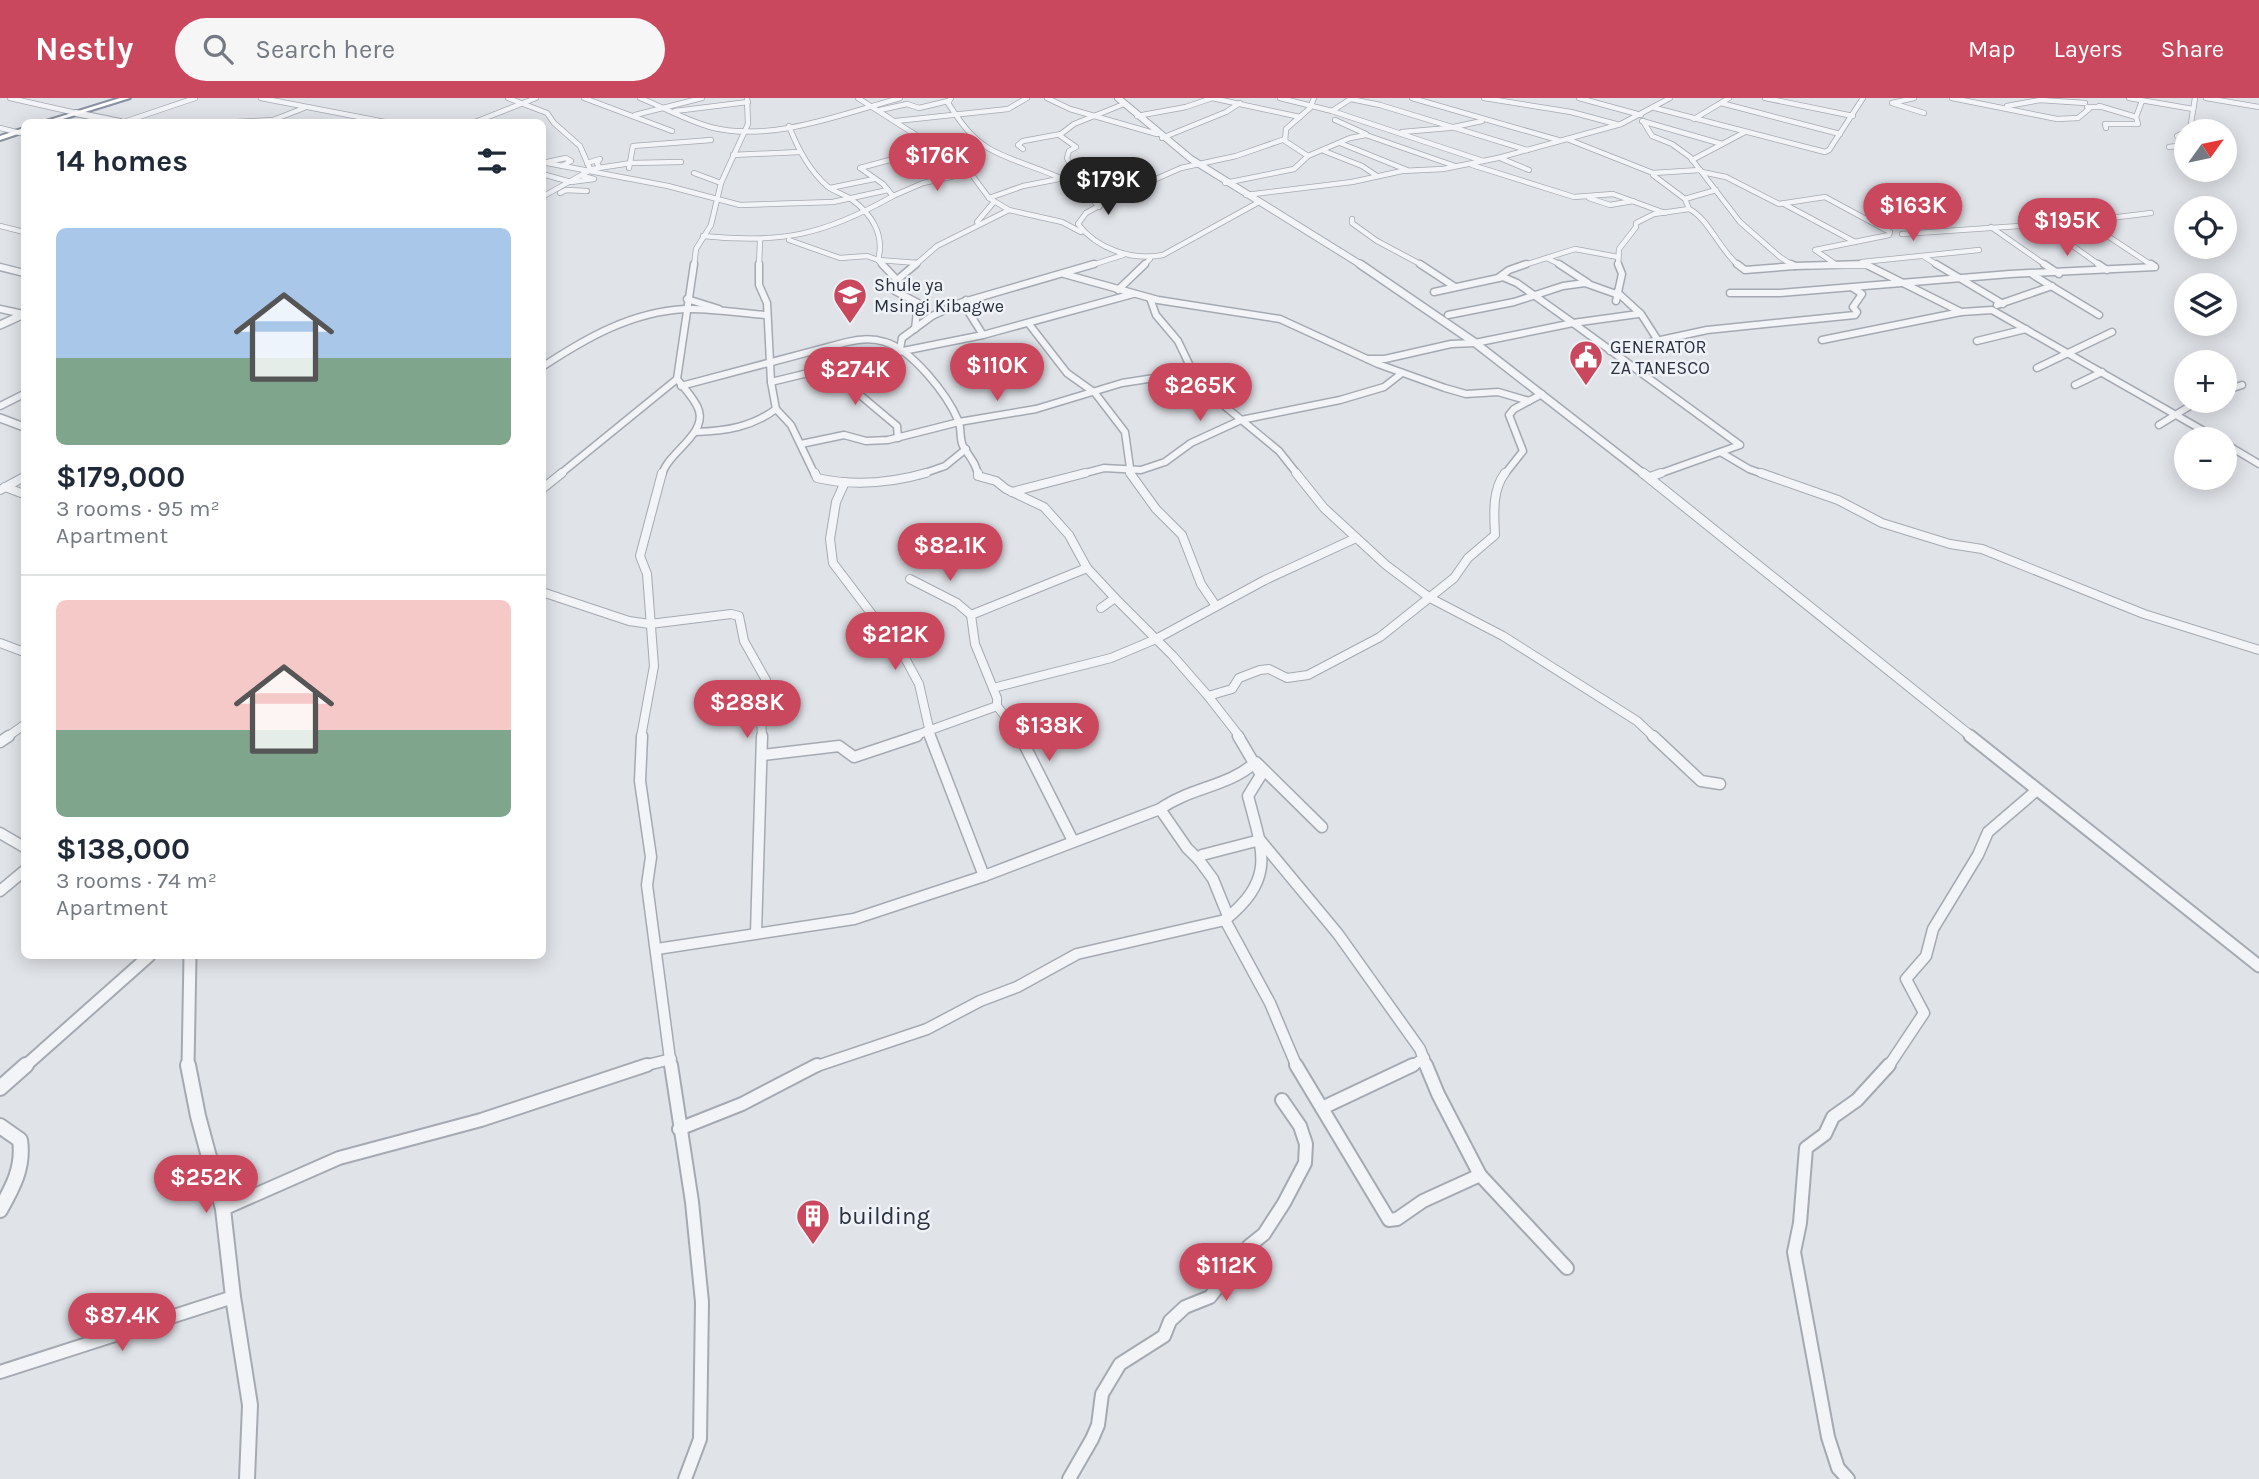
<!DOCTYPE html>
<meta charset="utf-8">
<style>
body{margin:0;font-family:Karla,sans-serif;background:#f6f6f7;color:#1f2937;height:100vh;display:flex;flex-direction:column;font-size:26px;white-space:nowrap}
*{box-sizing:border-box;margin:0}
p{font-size:23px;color:#747a83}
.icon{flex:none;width:38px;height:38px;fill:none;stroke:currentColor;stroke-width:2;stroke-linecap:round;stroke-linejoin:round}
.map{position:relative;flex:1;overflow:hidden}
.details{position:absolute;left:21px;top:21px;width:525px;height:840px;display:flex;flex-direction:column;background:#fff;border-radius:10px;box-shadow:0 4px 18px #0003}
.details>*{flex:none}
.needle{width:46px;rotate:57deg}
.tools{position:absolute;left:2174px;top:21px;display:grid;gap:14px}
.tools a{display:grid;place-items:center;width:63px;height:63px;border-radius:50%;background:#fff;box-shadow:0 4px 18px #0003;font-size:35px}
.price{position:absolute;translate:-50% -60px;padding:0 16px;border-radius:24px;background:#ca485e;color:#fff;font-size:23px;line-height:46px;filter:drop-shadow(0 2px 4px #0008)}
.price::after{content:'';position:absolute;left:50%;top:42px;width:21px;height:16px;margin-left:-10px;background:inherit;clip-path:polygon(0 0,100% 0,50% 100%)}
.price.current{background:#222;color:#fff}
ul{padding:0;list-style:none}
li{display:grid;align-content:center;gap:14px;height:371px;padding:0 35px}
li+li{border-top:2px solid #e0e1e3}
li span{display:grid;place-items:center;height:217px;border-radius:10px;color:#555}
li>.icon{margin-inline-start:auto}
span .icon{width:126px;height:126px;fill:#fffc;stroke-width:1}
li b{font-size:30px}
h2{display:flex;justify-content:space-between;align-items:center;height:84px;padding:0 35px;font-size:30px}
header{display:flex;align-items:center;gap:42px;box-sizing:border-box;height:98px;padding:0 35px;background:#ca485e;color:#fff}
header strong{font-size:33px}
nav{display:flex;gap:38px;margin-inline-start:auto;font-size:24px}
.search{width:490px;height:63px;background:#f6f6f7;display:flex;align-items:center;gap:18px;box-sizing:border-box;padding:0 24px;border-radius:38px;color:#747a83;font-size:26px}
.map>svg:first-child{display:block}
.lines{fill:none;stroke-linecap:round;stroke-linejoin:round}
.minor-far4-casing{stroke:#a5aab2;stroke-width:6}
.minor-far3-casing{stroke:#a5aab2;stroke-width:9}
.minor-far2-casing{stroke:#a5aab2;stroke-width:10}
.minor-far1-casing{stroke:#a5aab2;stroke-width:13}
.minor-casing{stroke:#a5aab2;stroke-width:16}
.tertiary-far4-casing{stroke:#a5aab2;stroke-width:8}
.tertiary-far3-casing{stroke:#a5aab2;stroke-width:10}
.tertiary-far2-casing{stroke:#a5aab2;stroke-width:11}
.tertiary-far1-casing{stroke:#a5aab2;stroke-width:15}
.tertiary-casing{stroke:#a5aab2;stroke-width:18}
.trunk-casing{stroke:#88919f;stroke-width:4}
.minor-far4{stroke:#f2f4f7;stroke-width:4.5}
.minor-far3{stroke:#f2f4f7;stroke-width:6}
.minor-far2{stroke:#f2f4f7;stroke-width:8}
.minor-far1{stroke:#f2f4f7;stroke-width:10}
.minor{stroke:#f2f4f7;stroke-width:12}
.tertiary-far4{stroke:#f2f4f7;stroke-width:6}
.tertiary-far3{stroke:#f2f4f7;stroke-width:7}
.tertiary-far2{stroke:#f2f4f7;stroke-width:9}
.tertiary-far1{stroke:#f2f4f7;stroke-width:11}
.tertiary{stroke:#f2f4f7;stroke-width:14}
.trunk{fill:#fff;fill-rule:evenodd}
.labels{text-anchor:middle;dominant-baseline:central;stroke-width:5;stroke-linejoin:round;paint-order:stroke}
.far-poi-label{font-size:18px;fill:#29313f;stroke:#eff2f6;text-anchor:start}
.near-poi-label{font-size:24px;fill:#29313f;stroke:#eff2f6;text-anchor:start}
</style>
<header>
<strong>Nestly</strong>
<div class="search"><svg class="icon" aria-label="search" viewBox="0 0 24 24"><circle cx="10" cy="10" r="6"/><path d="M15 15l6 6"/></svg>Search here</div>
<nav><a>Map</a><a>Layers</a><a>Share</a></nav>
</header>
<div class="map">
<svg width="2259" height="1381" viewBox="0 0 2259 1381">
<rect width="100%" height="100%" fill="#e0e3e8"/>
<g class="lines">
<!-- minor-far4 casing -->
<g class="minor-far4-casing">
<g id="minor-far4">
<polyline points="10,0 76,15"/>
<polyline points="261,0 385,24"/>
<polyline points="508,0 547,15 554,25 580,48 590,71 587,74"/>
<polyline points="584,0 672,33"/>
<path d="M 640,0 C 663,9 685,22 710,29 C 771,45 842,16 900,0"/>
<polyline points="858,0 966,69 989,100"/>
<path d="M 951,0 L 948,5 C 959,22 970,39 988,50 C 1024,71 1072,74 1099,109"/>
<polyline points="1047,0 1070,11 1157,36"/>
<polyline points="1280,0 1332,13"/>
<polyline points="1352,0 1332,13 1483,63"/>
<polyline points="1412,0 1558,42"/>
<polyline points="1484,0 1571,14 1616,26"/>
<polyline points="1579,0 1641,17"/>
<polyline points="1765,0 1853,18"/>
<polyline points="1914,0 1892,5 1924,15"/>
<polyline points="1952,0 2057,21 2078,20 2089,11 2087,9 2102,9"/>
<polyline points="2129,0 2193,11"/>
<polyline points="2206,0 2259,9"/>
<polyline points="1351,1 1380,7 1527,52"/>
<polyline points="1721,5 1840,36"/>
<polyline points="2007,8 2040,2 2085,5"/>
<polyline points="2099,8 2136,19"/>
<polyline points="1655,10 1825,54 1829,52 1863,0"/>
<polyline points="880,12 907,6 919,10 948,3"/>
<polyline points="675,13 748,4"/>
<polyline points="635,17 702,0"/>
<polyline points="1137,18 1186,9 1212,0 1300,19"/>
<polyline points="1694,21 1729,0"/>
<polyline points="1335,22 1366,36"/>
<polyline points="896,23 1008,11 1027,0"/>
<polyline points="1642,23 1722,46"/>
<polyline points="1643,23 1652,38 1672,46 1690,59 1740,124 1780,159 1794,168"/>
<polyline points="124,24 195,0"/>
<polyline points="236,24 273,22 304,10"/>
<polyline points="475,24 536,0"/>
<path d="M 789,28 C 797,49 810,73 827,88 C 834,94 844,96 851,101 C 872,116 885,137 878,162 L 883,168"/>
<polyline points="0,30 24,36"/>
<polyline points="2106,30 2105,26 2138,26 2136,19 2142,3"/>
<polyline points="1402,34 1449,30 1482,23"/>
<polyline points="1162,40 1226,14 1240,5"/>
<polyline points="1567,41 1653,75 1700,72"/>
<polyline points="1340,45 1407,72"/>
<polyline points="2169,49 2185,47 2186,43 2177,38 2190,32 2195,0"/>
<polyline points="1023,51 1018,47 1023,43 1061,36 1074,26 1124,6"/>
<polyline points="1324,53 1362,68 1377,78"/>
<polyline points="733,57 800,54"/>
<polyline points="1308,58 1350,40 1366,37 1455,68"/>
<polyline points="1500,60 1529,72"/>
<polyline points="1692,62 1745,34"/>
<polyline points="542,64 668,88 740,107 833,104 888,92"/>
<polyline points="547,64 566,60 571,63 562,68"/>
<polyline points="587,65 600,61 597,65 599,69"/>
<polyline points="1472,67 1574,99 1613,96 1665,115"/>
<polyline points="629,70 633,48 711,42"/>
<polyline points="1702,74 1726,79 1779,106 1825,99 1890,134 1889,137 1815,152 1834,165"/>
<polyline points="694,75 721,85"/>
<polyline points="542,76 571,84 594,81 583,78"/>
<polyline points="1653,77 1685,101"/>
<polyline points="1225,85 1294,71 1308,58 1285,43 1286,31 1310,10 1314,0"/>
<polyline points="830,90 874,81"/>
<polyline points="560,95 566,92 587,93"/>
<polyline points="1246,97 1352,84 1402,73 1443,71 1498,60 1621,26 1670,0"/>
<polyline points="893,98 923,85 973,74"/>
<polyline points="542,99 592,71 631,65 681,64"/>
<polyline points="1589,100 1610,107 1633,103"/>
<path d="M 1259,104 L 1163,157 C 1132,163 1097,151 1078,126 L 1086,115 L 1115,99 L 1181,70 L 1236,58 L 1285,41"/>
<polyline points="1784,106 1855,144"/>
<path d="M 1689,111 C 1708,120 1719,151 1739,168"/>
<polyline points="1009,112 1062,124 1081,134"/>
<polyline points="1352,121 1352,125 1377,143 1424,168"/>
<polyline points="2085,123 2153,168"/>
<polyline points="977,124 994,104"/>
<polyline points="2042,126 2101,168"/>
<polyline points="0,128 24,134"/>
<polyline points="1991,129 2047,168"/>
<polyline points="1902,136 2077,124 2151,115"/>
<path d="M 703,138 C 782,146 824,137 893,98 L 883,86 L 860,70 L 934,50"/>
<polyline points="789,142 840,160 867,158 878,162 918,165"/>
<polyline points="1923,158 1939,168"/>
<polyline points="1547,160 1563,168"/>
<polyline points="1862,164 1979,152"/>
<polyline points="694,168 696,151 711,127 721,85 748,26 747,0"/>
<polyline points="759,168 760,142"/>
<polyline points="914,168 937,148 1009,112 989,100 1023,88 1069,79 1072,70 1067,60 1069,53 1076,49 1059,37"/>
<polyline points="1089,168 1123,157"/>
<polyline points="1143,168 1150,161"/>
<polyline points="1521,168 1575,151 1618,159"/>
<polyline points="1618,168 1619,151 1636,129 1636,125 1654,116 1689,111 1685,101 1716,92"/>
<polyline points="1809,168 1868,168"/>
</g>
</g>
<!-- minor-far3 casing -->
<g class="minor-far3-casing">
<g id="minor-far3">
<polyline points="759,166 759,187 767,205 771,284"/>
<polyline points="882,166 897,182"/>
<polyline points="1420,166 1455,189"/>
<polyline points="1559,166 1588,185"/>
<polyline points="1737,166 1745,172 1795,168"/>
<polyline points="1791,166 1795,168 1865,166 1961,214 1992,212 2218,341"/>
<polyline points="1936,166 2003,206"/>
<polyline points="2044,166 2059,176"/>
<polyline points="2098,166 2107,172"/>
<polyline points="2151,166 2154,168"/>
<polyline points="0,169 24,175"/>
<polyline points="1064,176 1158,202 1280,221 1378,266 1445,290 1466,296 1498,294 1529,303"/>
<polyline points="2033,177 2099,217"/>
<polyline points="1498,180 1509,172 1526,166"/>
<polyline points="1118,192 1145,166"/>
<polyline points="1434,194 1503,179 1517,185 1573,225 1638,216"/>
<polyline points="1617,194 1641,216 1659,244"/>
<polyline points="1730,195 1780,195 2010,176 2155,169"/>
<polyline points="1150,200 1156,217 1178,243 1199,287 1279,353 1298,377"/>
<polyline points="687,201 719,211"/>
<polyline points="1616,203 1622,176 1618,166"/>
<polyline points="1997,207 2052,188"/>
<polyline points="0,211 23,216"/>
<polyline points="1448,217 1514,204 1563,188 1585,185 1616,196"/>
<polyline points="1029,226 1067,275 1095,295 1125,334 1131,377"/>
<polyline points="915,231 918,205 895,193 897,182 916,166"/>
<polyline points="983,237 1133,196"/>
<polyline points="1822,242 1961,214"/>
<polyline points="1977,243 2026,231"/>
<polyline points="900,251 902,240 932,218 960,205 1094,166"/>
<polyline points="1610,253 1707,232 1855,217 1857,214 1853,209 1862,196 1853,190"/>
<polyline points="1368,261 1385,261 1451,246 1475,245 1573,225 1740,347 1656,377"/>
<path d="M 542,269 C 586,240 631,214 685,211 C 711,210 740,215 766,217"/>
<polyline points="2037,270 2112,234"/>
<polyline points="829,271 897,328 898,340"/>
<polyline points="2075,287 2102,274"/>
<path d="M 681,288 L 847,244 C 859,241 873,240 885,244 C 912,252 947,296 958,322 C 962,330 959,340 963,348 C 969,359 976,364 978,377"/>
<polyline points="2224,293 2242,287"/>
<polyline points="0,308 24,296"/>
<polyline points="776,311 791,327 815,377"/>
<polyline points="2159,327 2198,303"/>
<path d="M 696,334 C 726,333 752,329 776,311 L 771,284 L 878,258 L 983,237 L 963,205 L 966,202"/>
<polyline points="2224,345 2259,366"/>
<polyline points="801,346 844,337 866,343 888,342 959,324 1036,311 1122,285 1193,274"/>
<polyline points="1722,355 1749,371 1766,377"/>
<polyline points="559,377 677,281 694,166"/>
<path d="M 662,377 C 667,355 706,337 699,313 C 696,302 684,290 677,281"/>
<polyline points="919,377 945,368 966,351"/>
<polyline points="1078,377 1104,370 1141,372 1165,364 1191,345 1241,322 1340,302 1384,289 1402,275"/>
<polyline points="1504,377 1523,353 1509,317 1514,311 1542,296"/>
</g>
</g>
<!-- minor-far2 casing -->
<g class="minor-far2-casing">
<g id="minor-far2">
<path d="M 815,375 L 817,380 C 852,388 891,385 926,375"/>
<polyline points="978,375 978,378 996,383 1006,391 1044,409 1069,437 1087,470 1115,500"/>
<polyline points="1130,375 1156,411 1182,437 1201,486 1216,508"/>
<polyline points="1296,375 1324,410 1386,467 1430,500 1503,538 1637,623 1654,639"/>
<polyline points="1761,375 1838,402 1882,425 1950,446 1982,451 2144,516 2259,552"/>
<polyline points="1650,379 1661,375"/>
<polyline points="845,384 836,404 830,441 833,465 905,560 919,586 931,639"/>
<polyline points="5,389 24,396"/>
<polyline points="542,391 562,375"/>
<polyline points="0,392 24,379"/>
<polyline points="1012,394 1085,375"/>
<polyline points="910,481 957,505 971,517"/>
<polyline points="542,494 629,523 650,526 731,516 739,518 744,543 766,582 760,602 762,639"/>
<polyline points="1101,510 1115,500 1173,558 1208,598"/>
<polyline points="0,545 24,554"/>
<polyline points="993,590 1111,560 1156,541 1265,482 1356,440"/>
<polyline points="997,608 1021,639"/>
<polyline points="7,639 24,627"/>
<polyline points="641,639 654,568 647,476 640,458 662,375"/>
<polyline points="911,639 997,608 997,600 975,546 971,517 1087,470"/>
<path d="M 1240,639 L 1208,598 L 1232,591 L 1239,580 L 1260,572 L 1269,571 L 1287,580 L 1308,577 L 1380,539 L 1454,480 L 1468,460 L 1495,437 C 1494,416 1492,392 1505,375"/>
</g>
</g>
<!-- minor-far1 casing -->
<g class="minor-far1-casing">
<g id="minor-far1">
<polyline points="642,638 640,683 651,759 647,787 671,969"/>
<polyline points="930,638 984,778"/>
<polyline points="1020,638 1073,743"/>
<path d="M 1238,638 L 1261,677 L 1248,698 C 1263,755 1276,780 1225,822 L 1270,905 L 1297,969"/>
<polyline points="1653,638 1701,683 1720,686"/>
<polyline points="0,644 9,638"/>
<polyline points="763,657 839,648 854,659 917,638"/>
<polyline points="1160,711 1187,750 1199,762"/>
<polyline points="0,735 24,749"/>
<polyline points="0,793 24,773"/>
<polyline points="1228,818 1213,781 1199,762 1202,757 1260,742 1338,836 1420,951 1427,969"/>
<polyline points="756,835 762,638"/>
<path d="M 657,851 L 854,821 L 984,778 L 1160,711 C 1191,689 1228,689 1256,664 L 1322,729"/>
<polyline points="639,969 671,961"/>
<polyline points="814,969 927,931 980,903 1017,889 1077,856 1225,822"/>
<polyline points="1411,969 1424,960"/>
<polyline points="1888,969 1924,915 1906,881 1926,858 1933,831 1978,757 1988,734 2037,692"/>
</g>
</g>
<!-- minor casing -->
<g class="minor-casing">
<g id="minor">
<polyline points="671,967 692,1104 702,1204 700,1341 685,1381"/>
<polyline points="1296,967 1389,1122 1397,1121 1423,1103 1480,1077"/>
<polyline points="1426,967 1438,996 1480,1077 1567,1170"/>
<polyline points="1322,1010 1413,967"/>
<polyline points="679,1031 742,1006 817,967"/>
<polyline points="223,1111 339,1060 481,1022 647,967"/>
<polyline points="0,1274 233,1199"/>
<polyline points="1069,1381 1092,1341 1098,1327 1102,1296 1120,1266 1164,1238 1170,1223 1185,1209 1210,1199 1249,1148 1264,1136 1284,1105 1305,1065 1306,1046 1300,1028 1282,1002"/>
<polyline points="1848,1381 1838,1370 1828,1339 1794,1154 1800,1125 1806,1050 1825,1036 1833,1019 1857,1002 1889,967"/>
</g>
</g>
<!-- tertiary-far4 casing -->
<g class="tertiary-far4-casing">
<g id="tertiary-far4">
<polyline points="1118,0 1191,61 1363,168"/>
<polyline points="76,15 120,24"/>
</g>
</g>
<!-- tertiary-far3 casing -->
<g class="tertiary-far3-casing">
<g id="tertiary-far3">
<polyline points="1360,166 1474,244 1645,377"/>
<polyline points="0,227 24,216"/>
<polyline points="0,320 24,329"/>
</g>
</g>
<!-- tertiary-far2 casing -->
<g class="tertiary-far2-casing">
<polyline id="tertiary-far2" points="1643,375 1972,639"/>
</g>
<!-- tertiary-far1 casing -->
<g class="tertiary-far1-casing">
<g id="tertiary-far1">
<polyline points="1970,638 2259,868"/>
<polyline points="24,969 149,858"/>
<polyline points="188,969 190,858"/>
</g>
</g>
<!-- tertiary casing -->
<g class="tertiary-casing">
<g id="tertiary">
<polyline points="188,967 198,1018 223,1111 233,1199 250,1307 247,1381"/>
<polyline points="0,990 26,967"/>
<path d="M 0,1028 L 20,1042 C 24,1069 13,1089 0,1112"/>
</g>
</g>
<!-- trunk casing -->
<g class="trunk-casing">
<g id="trunk">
<polygon points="120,0 130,0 53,24 43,24"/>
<polygon points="24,30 24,34 0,42 0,38"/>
</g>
</g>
<!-- minor-far4 -->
<use href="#minor-far4" class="minor-far4"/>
<!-- minor-far3 -->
<use href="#minor-far3" class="minor-far3"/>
<!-- minor-far2 -->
<use href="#minor-far2" class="minor-far2"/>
<!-- minor-far1 -->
<use href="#minor-far1" class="minor-far1"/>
<!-- minor -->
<use href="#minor" class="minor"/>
<!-- tertiary-far4 -->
<use href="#tertiary-far4" class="tertiary-far4"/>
<!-- tertiary-far3 -->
<use href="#tertiary-far3" class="tertiary-far3"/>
<!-- tertiary-far2 -->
<use href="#tertiary-far2" class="tertiary-far2"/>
<!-- tertiary-far1 -->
<use href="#tertiary-far1" class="tertiary-far1"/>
<!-- tertiary -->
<use href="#tertiary" class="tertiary"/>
<!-- trunk -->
<use href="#trunk" class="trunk"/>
</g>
<!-- icons -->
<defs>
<g id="school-pin" transform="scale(1.75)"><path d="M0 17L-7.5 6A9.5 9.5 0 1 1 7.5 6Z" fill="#ca485e" stroke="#eff2f6"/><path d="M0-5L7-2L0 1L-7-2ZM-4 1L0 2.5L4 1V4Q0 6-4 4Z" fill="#fff"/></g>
<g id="civic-pin" transform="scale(1.75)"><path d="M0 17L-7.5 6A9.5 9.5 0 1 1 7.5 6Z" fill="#ca485e" stroke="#eff2f6"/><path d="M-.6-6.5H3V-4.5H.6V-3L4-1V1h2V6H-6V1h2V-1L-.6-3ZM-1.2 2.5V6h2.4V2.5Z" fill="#fff"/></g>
<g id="building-pin" transform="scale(1.75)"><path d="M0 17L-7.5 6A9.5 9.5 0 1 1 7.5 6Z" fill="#ca485e" stroke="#eff2f6"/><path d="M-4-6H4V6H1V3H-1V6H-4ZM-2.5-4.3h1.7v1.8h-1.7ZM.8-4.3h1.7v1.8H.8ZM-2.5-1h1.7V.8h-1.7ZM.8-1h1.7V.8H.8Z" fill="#fff"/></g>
</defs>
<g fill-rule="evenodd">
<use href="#school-pin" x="850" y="197"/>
<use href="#civic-pin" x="1586" y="259"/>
<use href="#building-pin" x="813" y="1118"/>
</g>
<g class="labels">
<!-- far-poi labels -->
<g class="far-poi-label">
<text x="874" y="187">Shule ya<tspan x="874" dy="21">Msingi Kibagwe</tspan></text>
<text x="1610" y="249">GENERATOR<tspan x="1610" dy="21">ZA TANESCO</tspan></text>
</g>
<!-- near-poi labels -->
<g class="near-poi-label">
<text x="838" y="1118">building</text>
</g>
</g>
</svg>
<div class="tools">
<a><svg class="needle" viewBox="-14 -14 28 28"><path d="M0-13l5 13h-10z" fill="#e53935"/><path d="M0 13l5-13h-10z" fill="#747a83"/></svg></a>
<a><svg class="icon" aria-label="locate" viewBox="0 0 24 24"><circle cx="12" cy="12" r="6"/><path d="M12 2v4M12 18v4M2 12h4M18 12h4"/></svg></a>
<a><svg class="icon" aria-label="layers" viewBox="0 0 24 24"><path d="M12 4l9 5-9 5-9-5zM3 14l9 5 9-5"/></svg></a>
<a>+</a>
<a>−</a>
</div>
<b class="price" style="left:937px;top:95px">$176K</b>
<b class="price current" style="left:1108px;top:119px">$179K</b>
<b class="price" style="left:1913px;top:145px">$163K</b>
<b class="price" style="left:2067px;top:160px">$195K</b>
<b class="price" style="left:997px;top:305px">$110K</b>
<b class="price" style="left:855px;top:309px">$274K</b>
<b class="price" style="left:1200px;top:325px">$265K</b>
<b class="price" style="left:950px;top:485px">$82.1K</b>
<b class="price" style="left:895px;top:574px">$212K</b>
<b class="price" style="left:747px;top:642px">$288K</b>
<b class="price" style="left:1049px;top:665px">$138K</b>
<b class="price" style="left:206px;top:1117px">$252K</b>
<b class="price" style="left:1226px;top:1205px">$112K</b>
<b class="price" style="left:122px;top:1255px">$87.4K</b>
<section class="details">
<h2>14 homes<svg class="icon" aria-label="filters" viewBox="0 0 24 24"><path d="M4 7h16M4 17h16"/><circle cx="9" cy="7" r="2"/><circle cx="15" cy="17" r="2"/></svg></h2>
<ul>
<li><span style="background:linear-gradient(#a9c7e8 60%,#7fa58c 0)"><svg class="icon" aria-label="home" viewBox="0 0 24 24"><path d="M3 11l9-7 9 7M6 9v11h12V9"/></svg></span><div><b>$179,000</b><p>3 rooms · 95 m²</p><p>Apartment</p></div></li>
<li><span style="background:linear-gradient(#f6c9c9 60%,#7fa58c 0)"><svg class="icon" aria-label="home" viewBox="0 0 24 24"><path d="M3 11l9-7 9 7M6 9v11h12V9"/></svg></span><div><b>$138,000</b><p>3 rooms · 74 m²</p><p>Apartment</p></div></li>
</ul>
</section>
</div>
